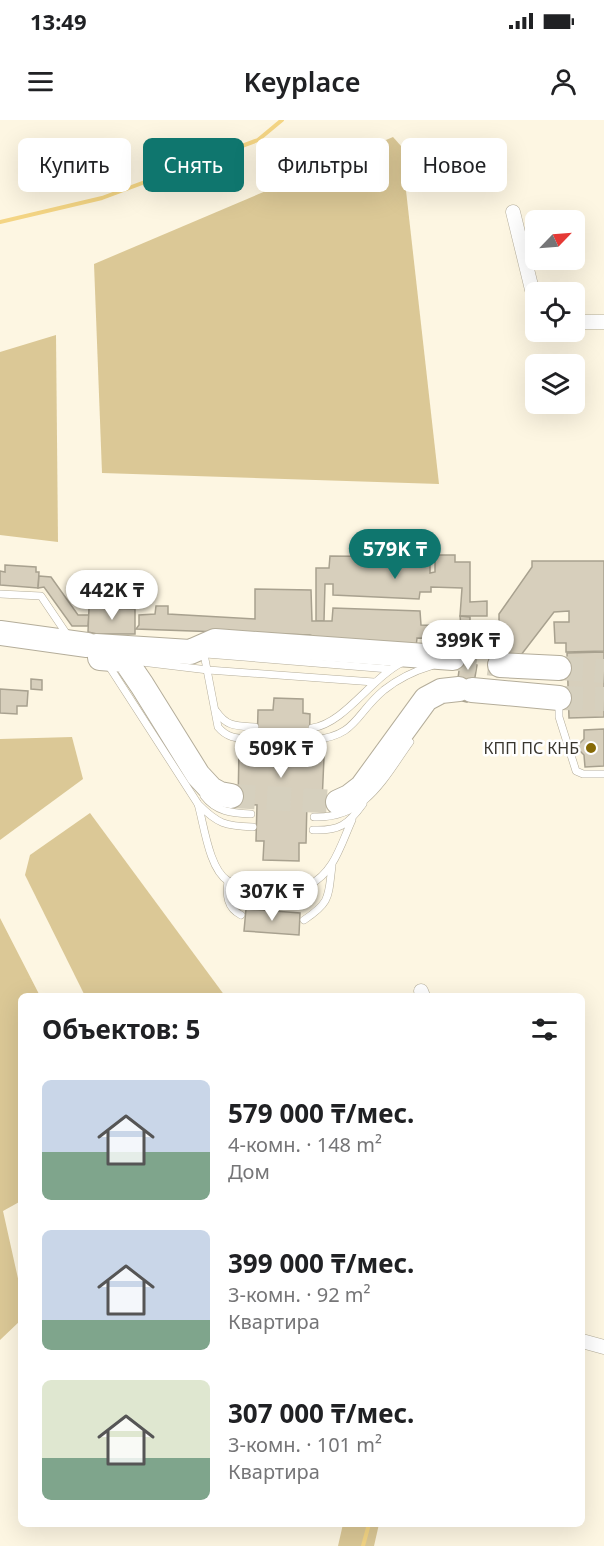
<!DOCTYPE html>
<html lang="ru">
<meta charset="utf-8">
<style>
body{margin:0;font-family:"Noto Sans",sans-serif;background:#f6f6f6;color:#202124;height:100vh;display:flex;flex-direction:column;font-size:22px;white-space:nowrap}
*{box-sizing:border-box;margin:0}
p{font-size:20px;color:#757577}
.icon{flex:none;width:33px;height:33px;fill:none;stroke:currentColor;stroke-width:2;stroke-linecap:round;stroke-linejoin:round}
.map{position:relative;flex:1;overflow:hidden}
.details{position:absolute;left:18px;top:873px;width:567px;height:534px;display:flex;flex-direction:column;background:#fff;border-radius:9px;box-shadow:0 6px 24px #0002}
.details>*{flex:none}
.guide{position:absolute;left:18px;top:18px;width:568px;height:54px;display:flex;gap:12px}
.needle{width:39px;rotate:65deg}
.tools{position:absolute;left:525px;top:90px;display:grid;gap:12px}
.tools a{display:grid;place-items:center;width:60px;height:60px;border-radius:9px;background:#fff;box-shadow:0 6px 24px #0002;font-size:30px}
.price{position:absolute;translate:-50% -51px;padding:0 14px;border-radius:21px;background:#fff;color:#222;font-size:20px;line-height:39px;filter:drop-shadow(0 2px 3px #0008)}
.price::after{content:'';position:absolute;left:50%;top:36px;width:18px;height:14px;margin-left:-9px;background:inherit;clip-path:polygon(0 0,100% 0,50% 100%)}
.price.active{background:#0f766e;color:#fff}
ul{padding:0;list-style:none}
li{display:flex;align-items:center;gap:18px;height:150px;padding:0 24px}
li span{display:grid;place-items:center;flex:none;width:168px;height:120px;border-radius:9px;color:#555}
li>.icon{margin-inline-start:auto}
span .icon{width:72px;height:72px;fill:#fffc;stroke-width:1}
li b{font-size:26px}
h2{display:flex;justify-content:space-between;align-items:center;height:72px;padding:0 24px;font-size:26px}
.tag{padding:0 21px;border-radius:9px;background:#fff;box-shadow:0 6px 24px #0002;font-size:21px;line-height:54px}
.tag.active{background:#0f766e;color:#fff}
.status{display:flex;justify-content:space-between;align-items:center;height:42px;padding:0 30px;background:#fff;direction:ltr}
.status svg{height:16px;fill:currentColor}
header{display:flex;justify-content:space-between;align-items:center;height:78px;padding:0 24px;background:#fff;font-size:27px;font-weight:600}
.map>svg:first-child{display:block}
.green{fill:#dbc896}
.lines{fill:none;stroke-linecap:round;stroke-linejoin:round}
.stream{stroke:#f4d584;stroke-width:4}
.building{fill:#d7cfbc;stroke:#a8a18f;stroke-width:1.5}
.highway-tunnel{stroke:#d6d0be;stroke-width:24;stroke-dasharray:24 12;stroke-linecap:butt}
.lane-casing{stroke:#b4ad9a;stroke-width:8}
.street-casing{stroke:#b4ad9a;stroke-width:15}
.highway-casing{stroke:#b4ad9a;stroke-width:26}
.lane{stroke:#fff;stroke-width:7}
.street{stroke:#fff;stroke-width:14}
.highway{stroke:#fff;stroke-width:24}
.poi-dot{fill:#876a07;stroke:#fff;stroke-width:2}
.labels{text-anchor:middle;dominant-baseline:central;stroke-width:5;stroke-linejoin:round;paint-order:stroke}
.poi-label{font-size:16px;fill:#39362e;stroke:#fff;text-anchor:end}
</style>
<div class="status"><b>13:49</b><svg viewBox="0 0 49 12"><path d="M0 12V9h3v3zM5 12V6h3v6zM10 12V3h3v9zM15 12V0h3v12zM26 1h20v11H26zM47 4h2v5h-2z"/></svg></div>
<header><svg class="icon" aria-label="menu" viewBox="0 0 24 24"><path d="M4 6h16M4 12h16M4 18h16"/></svg>Keyplace<svg class="icon" aria-label="person" viewBox="0 0 24 24"><circle cx="12" cy="8" r="4"/><path d="M4 21q1-7 8-7t8 7"/></svg></header>
<div class="map">
<svg width="604" height="1426" viewBox="0 0 604 1426">
<rect width="100%" height="100%" fill="#fdf6e2"/>
<!-- green -->
<g class="green">
<polygon points="393,17 401,26 439,364 102,353 94,144"/>
<polygon points="56,215 58,422 0,415 0,232"/>
<polygon points="72,617 83,659 0,720 0,619"/>
<polygon points="90,693 225,876 85,876 25,755 30,735"/>
<polygon points="0,798 40,876 21,876 21,1081 3,1091 21,1172 21,1200 0,1220"/>
<polygon points="343,1404 379,1404 374,1426 338,1426"/>
</g>
<g class="lines">
<!-- stream -->
<g class="stream">
<polyline points="0,102 102,78 258,20 282,0"/>
<polyline points="363,1426 369,1404"/>
</g>
</g>
<!-- building -->
<g class="building">
<polygon points="435,435 455,435 455,442 470,442 470,482 487,481 487,496 460,496 462,468 431,467 431,472 420,472 419,479 333,475 333,464 325,464 324,501 316,501 316,448 329,448 330,436 421,437 421,444 430,443 430,453 435,452"/>
<polygon points="532,441 604,441 604,531 566,532 566,523 555,523 554,502 569,502 569,491 554,492 521,535 499,535 499,494 532,447"/>
<polygon points="5,445 36,447 36,452 39,452 38,468 0,465 0,451 5,452"/>
<polygon points="39,456 51,457 78,495 89,495 88,506 72,506 44,467 38,468"/>
<polygon points="255,469 311,470 312,501 332,501 333,488 420,491 421,505 461,506 460,496 470,497 470,506 490,506 490,519 476,520 417,518 416,528 329,522 310,515 136,509 139,505 139,495 155,494 156,486 168,486 168,494 255,499"/>
<polygon points="89,488 135,489 135,514 97,514 88,512"/>
<polygon points="467,523 475,524 472,544 477,545 474,563 470,562 467,582 462,581 465,559 458,558 460,543 465,543"/>
<polygon points="604,532 604,597 569,598 567,533"/>
<polygon points="31,559 42,560 42,570 31,569"/>
<polygon points="0,569 28,571 27,586 17,586 17,594 0,593"/>
<polygon points="274,578 303,579 303,593 310,594 309,637 324,637 322,683 307,682 306,723 299,723 299,741 263,740 264,721 256,721 257,685 238,684 239,629 257,629 258,590 273,590"/>
<polygon points="604,609 604,646 585,647 584,635 579,630 578,625 584,619 584,610"/>
<polygon points="246,789 300,793 299,815 244,811"/>
</g>
<g class="lines">
<!-- highway-tunnel -->
<g class="highway-tunnel">
<polyline points="453,538 500,545"/>
<polyline points="559,548 604,551"/>
<polyline points="559,578 604,579"/>
<polyline points="231,676 338,682"/>
</g>
<!-- lane casing -->
<g class="lane-casing">
<g id="lane">
<polyline points="0,474 41,476 68,516"/>
<path d="M 204,534 L 218,607 C 228,619 238,618 253,619"/>
<polyline points="206,534 389,549"/>
<polyline points="133,541 208,550 374,562"/>
<path d="M 107,543 L 198,684 C 218,704 225,706 253,707"/>
<polyline points="559,581 559,597 576,651 583,654 604,654"/>
<path d="M 216,591 C 227,607 236,606 255,607"/>
<path d="M 312,608 C 345,603 371,558 403,542"/>
<path d="M 313,620 C 357,616 355,594 384,570 C 398,559 414,551 431,546"/>
<path d="M 204,676 C 216,692 232,693 251,694"/>
<path d="M 198,684 C 204,705 209,749 228,761 L 309,765 C 334,753 341,724 352,700"/>
<path d="M 314,697 C 365,699 384,658 410,622"/>
<path d="M 313,710 C 339,711 348,705 363,684"/>
<path d="M 228,761 C 226,775 227,788 241,795"/>
<path d="M 304,800 C 331,782 328,777 332,746"/>
</g>
</g>
<!-- street casing -->
<g class="street-casing">
<g id="street">
<polyline points="513,92 536,186"/>
<polyline points="574,202 604,202"/>
<polyline points="421,871 423,876"/>
<polyline points="582,1221 604,1227"/>
</g>
</g>
<!-- highway casing -->
<g class="highway-casing">
<g id="highway">
<polyline points="0,513 87,525"/>
<polyline points="96,526 190,532 215,521 453,538"/>
<polyline points="100,538 125,540 142,565 198,655 211,669 220,674 231,676"/>
<polyline points="500,545 559,548"/>
<polyline points="472,570 559,578"/>
<polyline points="338,682 349,677 362,667 426,579 441,571 459,569"/>
</g>
</g>
<!-- lane -->
<use href="#lane" class="lane"/>
<!-- street -->
<use href="#street" class="street"/>
<!-- highway -->
<use href="#highway" class="highway"/>
</g>
<!-- markers -->
<circle class="poi-dot" cx="591" cy="628" r="6"/>
<g class="labels">
<!-- poi labels -->
<g class="poi-label">
<text x="579" y="628">КПП ПС КНБ</text>
</g>
</g>
</svg>
<div class="tools">
<a><svg class="needle" viewBox="-14 -14 28 28"><path d="M0-13l5 13h-10z" fill="#e53935"/><path d="M0 13l5-13h-10z" fill="#757577"/></svg></a>
<a><svg class="icon" aria-label="locate" viewBox="0 0 24 24"><circle cx="12" cy="12" r="6"/><path d="M12 2v4M12 18v4M2 12h4M18 12h4"/></svg></a>
<a><svg class="icon" aria-label="layers" viewBox="0 0 24 24"><path d="M12 4l9 5-9 5-9-5zM3 14l9 5 9-5"/></svg></a>
</div>
<b class="price active" style="left:395px;top:460px">579K ₸</b>
<b class="price" style="left:112px;top:501px">442K ₸</b>
<b class="price" style="left:468px;top:551px">399K ₸</b>
<b class="price" style="left:281px;top:659px">509K ₸</b>
<b class="price" style="left:272px;top:802px">307K ₸</b>
<div class="guide">
<a class="tag">Купить</a>
<a class="tag active">Снять</a>
<a class="tag">Фильтры</a>
<a class="tag">Новое</a>
</div>
<section class="details">
<h2>Объектов: 5<svg class="icon" aria-label="filters" viewBox="0 0 24 24"><path d="M4 7h16M4 17h16"/><circle cx="9" cy="7" r="2"/><circle cx="15" cy="17" r="2"/></svg></h2>
<ul>
<li><span style="background:linear-gradient(#c9d6e8 60%,#7fa58c 0)"><svg class="icon" aria-label="home" viewBox="0 0 24 24"><path d="M3 11l9-7 9 7M6 9v11h12V9"/></svg></span><div><b>579 000 ₸/мес.</b><p>4-комн. · 148 m²</p><p>Дом</p></div></li>
<li><span style="background:linear-gradient(#c9d6e8 75%,#7fa58c 0)"><svg class="icon" aria-label="home" viewBox="0 0 24 24"><path d="M3 11l9-7 9 7M6 9v11h12V9"/></svg></span><div><b>399 000 ₸/мес.</b><p>3-комн. · 92 m²</p><p>Квартира</p></div></li>
<li><span style="background:linear-gradient(#dfe7d0 65%,#7fa58c 0)"><svg class="icon" aria-label="home" viewBox="0 0 24 24"><path d="M3 11l9-7 9 7M6 9v11h12V9"/></svg></span><div><b>307 000 ₸/мес.</b><p>3-комн. · 101 m²</p><p>Квартира</p></div></li>
</ul>
</section>
</div>
